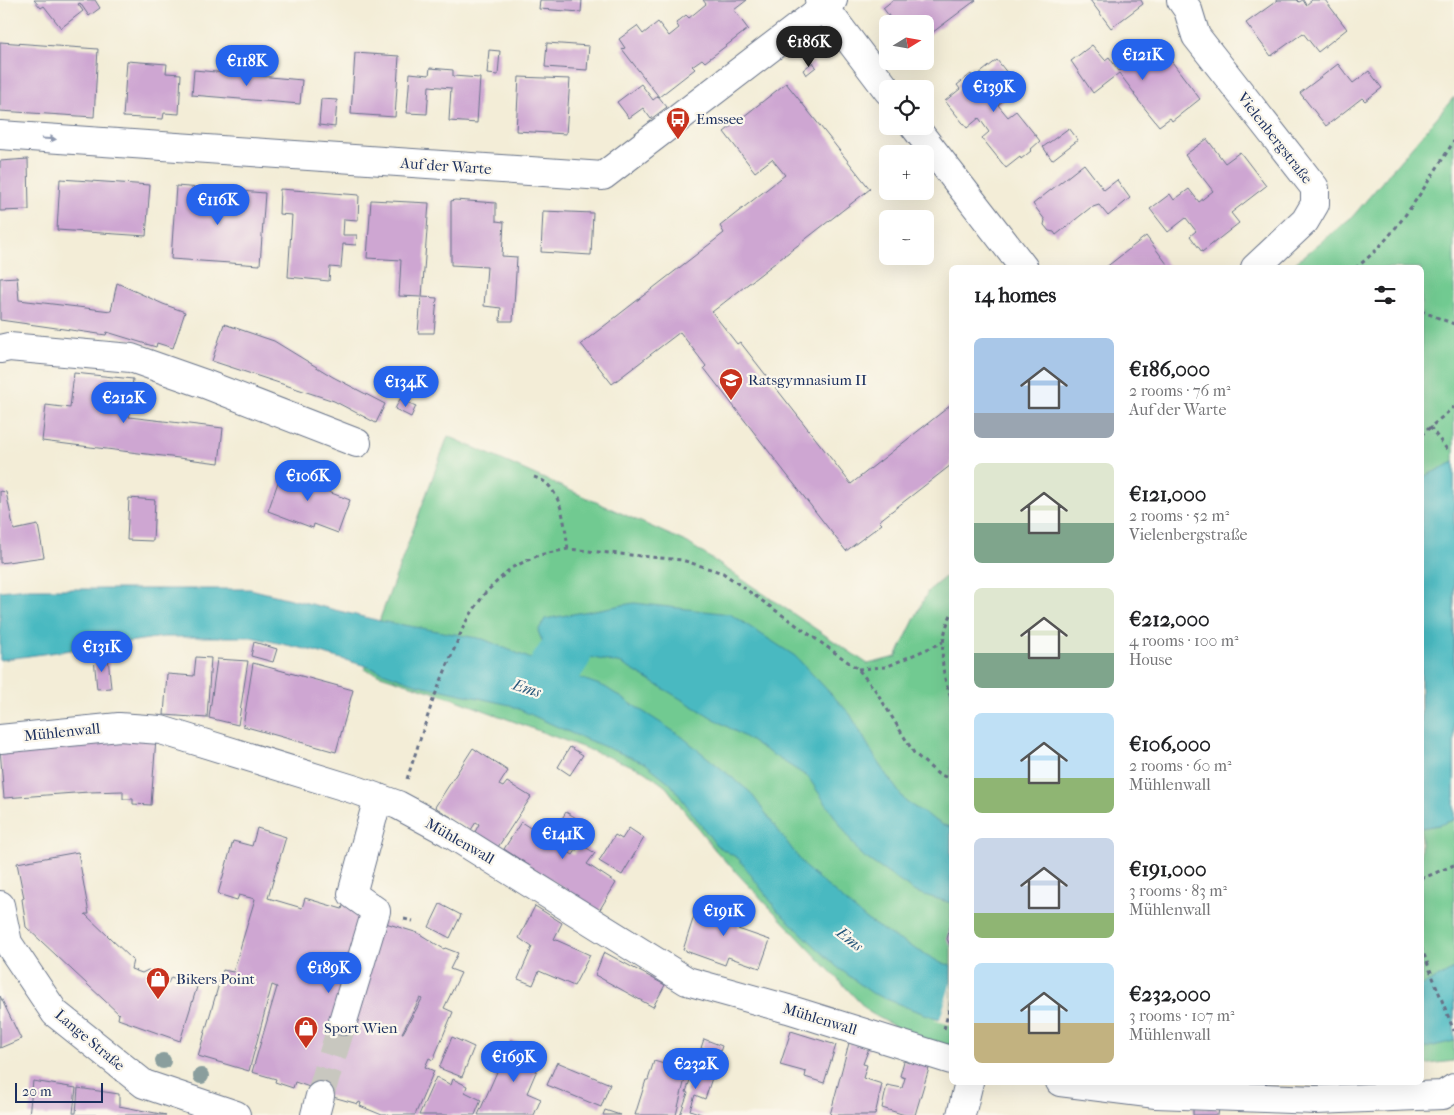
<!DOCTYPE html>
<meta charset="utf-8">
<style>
body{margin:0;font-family:"IM FELL French Canon",serif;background:#f2f2f2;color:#202124;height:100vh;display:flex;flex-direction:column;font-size:19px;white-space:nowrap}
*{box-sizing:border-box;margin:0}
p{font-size:16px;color:#757577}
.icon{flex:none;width:28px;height:28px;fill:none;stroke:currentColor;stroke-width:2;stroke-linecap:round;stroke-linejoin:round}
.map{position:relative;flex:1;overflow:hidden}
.sheet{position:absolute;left:949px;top:265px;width:475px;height:820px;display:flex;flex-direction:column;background:#fff;border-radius:8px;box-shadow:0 5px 20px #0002}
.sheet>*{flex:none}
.needle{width:32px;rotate:79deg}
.tools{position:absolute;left:879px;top:15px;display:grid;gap:10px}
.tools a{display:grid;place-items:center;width:55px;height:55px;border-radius:8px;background:#fff;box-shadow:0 5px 20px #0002;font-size:25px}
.scale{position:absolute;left:15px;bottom:12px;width:88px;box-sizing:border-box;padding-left:5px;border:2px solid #1b2f5e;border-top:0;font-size:14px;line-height:18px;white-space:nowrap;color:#1b2f5e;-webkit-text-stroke:4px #fbf7ec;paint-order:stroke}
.price{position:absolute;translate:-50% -42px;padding:0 11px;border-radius:18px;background:#2563eb;color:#fff;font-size:16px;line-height:32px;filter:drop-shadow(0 1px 2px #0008)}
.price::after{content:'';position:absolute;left:50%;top:30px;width:15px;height:11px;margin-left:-8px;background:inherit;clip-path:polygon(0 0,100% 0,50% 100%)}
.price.selected{background:#222;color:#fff}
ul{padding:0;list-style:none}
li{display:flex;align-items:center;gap:15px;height:125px;padding:0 25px}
li span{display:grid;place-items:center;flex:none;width:140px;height:100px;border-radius:8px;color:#555}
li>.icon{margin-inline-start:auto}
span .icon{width:60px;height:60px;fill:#fffc;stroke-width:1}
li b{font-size:21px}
h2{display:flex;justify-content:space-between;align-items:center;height:60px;padding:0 25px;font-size:21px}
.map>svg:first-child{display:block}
.green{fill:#71ca91;stroke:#467c78}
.water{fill:#4ab9c1;stroke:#327490}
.pier{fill:#f3edd7}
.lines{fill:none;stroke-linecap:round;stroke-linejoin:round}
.river{stroke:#4ab9c1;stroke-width:52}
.building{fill:#cea6d2;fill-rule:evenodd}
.minor-tunnel{stroke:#c8c7bf;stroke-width:28;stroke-dasharray:28 14;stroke-linecap:butt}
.minor-casing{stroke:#677288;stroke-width:30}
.path{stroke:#677288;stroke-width:3;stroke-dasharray:4 4;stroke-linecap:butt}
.minor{stroke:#fff;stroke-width:28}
.tree{fill:#8a9e9d}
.oneway{fill:#8d97ae}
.labels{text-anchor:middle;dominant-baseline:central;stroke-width:4.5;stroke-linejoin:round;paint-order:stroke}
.poi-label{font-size:15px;fill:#1b2f5e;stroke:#fbf7ec;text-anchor:start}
.street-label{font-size:15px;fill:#1b2f5e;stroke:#fbf7ec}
.water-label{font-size:16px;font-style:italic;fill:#29587c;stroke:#fbf7ec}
</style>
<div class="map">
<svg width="1454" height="1115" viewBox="0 0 1454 1115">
<rect width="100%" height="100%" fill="#fbf7ec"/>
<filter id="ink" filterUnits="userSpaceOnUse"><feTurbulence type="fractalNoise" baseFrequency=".02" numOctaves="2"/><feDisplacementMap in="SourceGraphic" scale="10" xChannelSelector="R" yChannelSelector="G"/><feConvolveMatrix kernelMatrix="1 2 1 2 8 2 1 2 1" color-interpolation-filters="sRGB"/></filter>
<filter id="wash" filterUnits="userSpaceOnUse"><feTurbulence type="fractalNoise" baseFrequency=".0096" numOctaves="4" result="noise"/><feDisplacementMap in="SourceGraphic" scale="20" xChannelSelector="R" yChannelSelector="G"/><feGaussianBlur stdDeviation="1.12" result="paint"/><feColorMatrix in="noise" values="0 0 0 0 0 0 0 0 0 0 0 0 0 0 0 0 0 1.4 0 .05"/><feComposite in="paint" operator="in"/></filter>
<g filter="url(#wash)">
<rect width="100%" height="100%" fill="#f3edd7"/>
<!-- green -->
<g class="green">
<polygon points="1454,97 1454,1061 1421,1065 1421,268 1289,268 1353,216"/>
<polygon points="448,436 688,543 868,664 896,657 928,591 951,572 951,1050 922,1042 869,1012 715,850 666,787 643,770 454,699 365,670 381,616"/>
</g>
<!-- water -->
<g class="water">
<polygon points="1454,462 1454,820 1439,825 1421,828 1421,478"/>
<polygon points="18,589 250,589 380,621 483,639 555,669 605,687 681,736 750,792 806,868 867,920 894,937 941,963 951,965 951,1023 911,1009 872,993 837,967 778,911 739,859 716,845 670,783 645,763 573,734 510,705 416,684 366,666 314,651 251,637 163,637 0,660 0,591"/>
<polygon points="634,603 730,614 795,656 850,714 880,766 906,802 943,825 951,827 951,903 915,892 860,854 808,777 743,736 622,664 566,652 543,643 538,631 545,619"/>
<polygon points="1454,969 1454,1041 1421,1049 1421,986"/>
</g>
<!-- pier -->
<polygon class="pier" points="951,982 951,1025 934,1020 940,1019"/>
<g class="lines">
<!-- river -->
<polyline class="river" points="541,690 566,652"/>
</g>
<g id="blocks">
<!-- building -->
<g class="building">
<polygon points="34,0 95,0 100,8 89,16 80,3 78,4 83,11 61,28 44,6 41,8"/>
<polygon points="540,0 582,0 581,12 539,9"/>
<polygon points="703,0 747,0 734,10 748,29 705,62 702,59 692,66 695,69 659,97 622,49 625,48 619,39 637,26 643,34 658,22 669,36 679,28 676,23 686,15 689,18 706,4"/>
<polygon points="893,0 976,0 925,38 925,24 895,24 883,8"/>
<polygon points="1090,0 1141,0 1143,4 1111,28"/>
<polygon points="1278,0 1297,0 1299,2 1303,0 1306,5 1312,0 1325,0 1347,29 1318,52 1303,33 1271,56 1246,23"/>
<polygon points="0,42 98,49 94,117 0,111"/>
<polygon points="1157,42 1200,99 1172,121 1170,118 1159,126 1134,95 1135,94 1119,73 1093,93 1071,61 1092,45 1105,60 1109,57 1119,71"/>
<polygon points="547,43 589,46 587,70 545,67"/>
<polygon points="489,50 500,51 498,75 487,74"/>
<polygon points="355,53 399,56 395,117 351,114"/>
<polygon points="997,60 1019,88 998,105 1008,117 1016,111 1040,141 1030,150 1031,151 1021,159 1020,157 1006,168 982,138 989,132 979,118 967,128 945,101 960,89 957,85 971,74 974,78"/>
<polygon points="127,61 167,64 166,73 181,74 179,114 164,113 163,119 123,117"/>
<polygon points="813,62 816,67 806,75 803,70"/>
<polygon points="1338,64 1353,83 1369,71 1382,88 1365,101 1362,98 1326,126 1300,93"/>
<polygon points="430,68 453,70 453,76 480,78 477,123 449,121 451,88 429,86 427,114 407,113 410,73 429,75"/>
<polygon points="194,70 302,80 300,104 192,95"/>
<polygon points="519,77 570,79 566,134 516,131"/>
<polygon points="786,83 870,189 712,312 737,344 740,342 851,484 951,405 951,465 879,521 882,524 846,551 704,368 706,366 680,332 612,384 581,344 724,233 720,226 785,175 772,159 755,172 724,132"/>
<polygon points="641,84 653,100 658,96 667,107 651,119 643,108 629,118 617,102"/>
<polygon points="321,99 337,100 335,127 319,125"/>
<polygon points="1069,128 1078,140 1052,160 1043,147"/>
<polygon points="1207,139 1225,163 1240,152 1266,186 1231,213 1239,223 1202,252 1190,236 1196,231 1186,218 1168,232 1150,209 1170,194 1174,200 1189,189 1199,202 1213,191 1185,155"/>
<polygon points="28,159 29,210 0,211 0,161"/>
<polygon points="1084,164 1104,190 1117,180 1130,198 1108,216 1099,205 1090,208 1056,235 1054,232 1049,231 1044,225 1045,220 1033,204"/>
<polygon points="60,179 150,185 146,236 57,230"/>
<polygon points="176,186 265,193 260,265 171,259"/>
<polygon points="280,189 359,195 358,220 344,219 343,235 357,235 356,245 343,244 341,268 330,267 329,281 288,277 292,215 279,214"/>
<polygon points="371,200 429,203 422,297 437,298 434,333 418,333 421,297 399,296 401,260 367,258"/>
<polygon points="455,200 496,203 496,221 504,222 502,256 517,257 513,321 500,321 501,308 484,306 487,267 451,265 451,201"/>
<polygon points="543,211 593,213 591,255 541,252"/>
<polygon points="1146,236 1170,268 1105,268"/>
<polygon points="17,277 19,300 111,311 117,283 163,304 185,312 173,348 157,343 156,347 107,332 106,335 0,320 0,278"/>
<polygon points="224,324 274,341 333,377 385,404 376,423 334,401 212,361"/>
<polygon points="74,373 133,379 129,417 223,428 219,463 42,441 46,405 70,408"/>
<polygon points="400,399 416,406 411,417 395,409"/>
<polygon points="283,468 313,479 312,481 328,487 326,491 350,500 338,533 314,524 313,528 268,511"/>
<polygon points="0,491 6,492 14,530 38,525 44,557 0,563"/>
<polygon points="129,498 155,500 153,541 127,540"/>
<polygon points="254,642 277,649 273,662 251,656"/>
<polygon points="108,657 111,688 97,689 94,658"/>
<polygon points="196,657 211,658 207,718 164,715 167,674 194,676"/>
<polygon points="217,659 248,661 238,725 209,718"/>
<polygon points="253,663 353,690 336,752 243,726"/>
<polygon points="156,738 151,805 133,804 133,799 123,799 123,791 89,792 4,798 0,750"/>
<polygon points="570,747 583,755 570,775 558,767"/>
<polygon points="473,748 508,771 499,785 503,787 507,782 531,797 498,847 475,832 479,824 476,822 471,830 435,807"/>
<polygon points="566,812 585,823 568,852 573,855 580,844 595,853 587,864 616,883 599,911 504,849 521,822 549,840"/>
<path d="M 257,828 L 286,837 L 268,898 L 302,908 L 305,898 L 342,909 L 345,899 L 379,921 L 418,933 L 444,949 L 445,948 L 458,953 L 450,969 L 461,973 L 444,1008 L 453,1012 L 433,1060 L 429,1058 L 425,1067 L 434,1071 L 415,1115 L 382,1115 L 360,1106 L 361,1103 L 359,1102 L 358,1104 L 326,1095 L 327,1093 L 295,1082 L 293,1088 L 275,1082 L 276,1079 L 252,1072 L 277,987 L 272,985 L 249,1071 L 198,1056 L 223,970 L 233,972 L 255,899 L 239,895 L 237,900 L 218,894 L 233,841 L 252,846 ZM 420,998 L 422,999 L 403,1033 L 402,1033 Z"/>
<polygon points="629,828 644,838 622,875 599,861 615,835 622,839"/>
<polygon points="78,852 89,914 85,914 133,960 131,969 142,973 148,970 157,973 159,979 168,983 171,977 197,987 180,1041 118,1019 119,1014 26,927 22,899 24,898 17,863"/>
<polygon points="714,897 733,904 730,915 738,918 736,923 739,925 738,929 770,940 760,968 728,957 725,965 683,950 696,910 699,911 701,906 710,909"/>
<polygon points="440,904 461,915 450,938 429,927"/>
<polygon points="535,906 562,923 554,939 590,955 574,986 539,971 533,985 518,979 532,947 519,938"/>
<polygon points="951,923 951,947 947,939"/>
<polygon points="604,952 665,985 653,1007 595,975"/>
<polygon points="0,996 21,1039 0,1048"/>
<polygon points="791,1031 836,1045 824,1083 805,1077 806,1072 780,1065"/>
<polygon points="452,1037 474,1047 462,1077 439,1068"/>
<polygon points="704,1039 722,1046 719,1055 701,1048"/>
<polygon points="511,1040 525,1046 526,1043 545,1051 527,1093 541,1099 534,1115 478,1115"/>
<polygon points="849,1043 869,1048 863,1064 867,1065 863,1078 882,1084 875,1115 830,1115"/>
<polygon points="910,1060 930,1065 915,1115 905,1115 882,1108 887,1085 902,1088 905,1078 900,1076 904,1061 909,1063"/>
<polygon points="654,1061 687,1071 676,1115 635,1115 646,1080 648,1080"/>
<polygon points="557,1062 610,1084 601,1107 547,1085"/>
<polygon points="694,1068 713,1075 705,1099 695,1095 690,1110 704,1115 680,1115 688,1093 686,1092"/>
<polygon points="436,1077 451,1085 453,1079 467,1086 465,1092 481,1100 475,1115 419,1115"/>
<polygon points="33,1081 76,1088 73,1113 76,1113 78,1088 119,1094 119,1106 166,1115 29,1115"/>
<polygon points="1193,1107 1219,1109 1218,1115 1193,1115"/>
<polygon points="605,1110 620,1115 603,1115"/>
</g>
</g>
</g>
<g filter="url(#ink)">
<use href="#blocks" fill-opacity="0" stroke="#677288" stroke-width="1"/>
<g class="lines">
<!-- minor-tunnel -->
<polyline class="minor-tunnel" points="320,1096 343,1021"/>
<!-- minor casing -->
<g class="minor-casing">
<g id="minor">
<polyline points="819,0 888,91"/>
<polyline points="1181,0 1188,10 1196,36 1315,188 1315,204 1305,221 1255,268"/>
<polyline points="914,126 1024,268"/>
<polyline points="0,135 603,176 833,0"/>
<polyline points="0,349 9,347 131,358 205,384 357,443"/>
<polyline points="0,739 119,727 161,730 359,791 398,805 448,832 687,981 788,1009 951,1060"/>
<polyline points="0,905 8,943 55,1013 144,1084 236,1115"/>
<polyline points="343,1021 376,911 352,894 378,798"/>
<polyline points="1060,1082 1156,1094 1316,1100 1443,1095 1454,1088"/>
<polyline points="315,1115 320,1096"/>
<polyline points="961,1115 969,1082"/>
</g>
</g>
<!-- path -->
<g class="path">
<path d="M 1355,268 C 1393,242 1429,180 1454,141"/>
<polyline points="1421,311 1454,324"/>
<polyline points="1430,427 1449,452"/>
<polyline points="1421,435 1454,407"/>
<path d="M 534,477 C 537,478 542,480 545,482 C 563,497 565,527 568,549"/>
<path d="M 951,615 C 939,640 940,672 951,697"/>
<polyline points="858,669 886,667 943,642"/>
<polyline points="407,779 433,700 465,623 485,593 511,568 539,555 568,549 682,560 723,573 858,669 876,691 914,753 938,774 951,779"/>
<polyline points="1421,879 1454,865"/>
<polyline points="404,919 413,921"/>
<polyline points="1421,947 1454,1031"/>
<polyline points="944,1029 951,1003"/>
</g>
<!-- minor -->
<use href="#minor" class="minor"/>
</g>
<!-- trees -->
<g class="tree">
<circle cx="163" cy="1061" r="8"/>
<circle cx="201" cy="1076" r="8"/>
</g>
<!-- one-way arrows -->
<defs><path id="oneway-solid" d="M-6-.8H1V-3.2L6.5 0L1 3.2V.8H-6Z" transform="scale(1.25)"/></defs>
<use class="oneway" href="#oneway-solid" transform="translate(49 139) rotate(4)"/>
</g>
<!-- icons -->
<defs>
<g id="bus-pin" transform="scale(1.25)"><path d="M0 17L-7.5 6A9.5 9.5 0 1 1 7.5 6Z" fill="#c8321e" stroke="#fbf7ec"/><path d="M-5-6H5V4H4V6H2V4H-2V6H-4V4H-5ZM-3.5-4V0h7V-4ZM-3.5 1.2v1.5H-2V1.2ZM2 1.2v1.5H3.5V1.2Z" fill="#fff"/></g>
<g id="school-pin" transform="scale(1.25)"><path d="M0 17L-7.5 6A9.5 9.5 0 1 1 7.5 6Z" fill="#c8321e" stroke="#fbf7ec"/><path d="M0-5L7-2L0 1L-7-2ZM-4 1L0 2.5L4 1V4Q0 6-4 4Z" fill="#fff"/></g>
<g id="shop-pin" transform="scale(1.25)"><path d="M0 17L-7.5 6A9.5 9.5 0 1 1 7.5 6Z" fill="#c8321e" stroke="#fbf7ec"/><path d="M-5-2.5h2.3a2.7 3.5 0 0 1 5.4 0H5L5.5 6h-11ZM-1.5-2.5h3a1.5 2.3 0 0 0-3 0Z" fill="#fff"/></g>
</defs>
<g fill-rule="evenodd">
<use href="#bus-pin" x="678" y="119"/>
<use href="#school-pin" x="731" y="380"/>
<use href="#shop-pin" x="158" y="979"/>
<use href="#shop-pin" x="306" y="1028"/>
</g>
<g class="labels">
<!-- poi labels -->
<g class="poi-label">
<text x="696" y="119">Emssee</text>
<text x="748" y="380">Ratsgymnasium II</text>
<text x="176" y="979">Bikers Point</text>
<text x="324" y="1028">Sport Wien</text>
</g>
<!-- street labels -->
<g class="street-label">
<text transform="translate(1275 138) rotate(52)">Vielenbergstraße</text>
<text transform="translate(446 166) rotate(4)">Auf der Warte</text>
<text transform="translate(62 732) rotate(-6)">Mühlenwall</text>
<text transform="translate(460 841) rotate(30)">Mühlenwall</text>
<text transform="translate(820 1019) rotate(17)">Mühlenwall</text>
<text transform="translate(90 1040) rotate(40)">Lange Straße</text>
</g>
<!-- water labels -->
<g class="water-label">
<text transform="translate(527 688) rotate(17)">Ems</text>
<text transform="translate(850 939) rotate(38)">Ems</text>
</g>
</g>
</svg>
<div class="tools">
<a><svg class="needle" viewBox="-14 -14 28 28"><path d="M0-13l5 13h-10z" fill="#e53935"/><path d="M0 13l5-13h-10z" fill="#757577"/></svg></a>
<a><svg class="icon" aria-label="locate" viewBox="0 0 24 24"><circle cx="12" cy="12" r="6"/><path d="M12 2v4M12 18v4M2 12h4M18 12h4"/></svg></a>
<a>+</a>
<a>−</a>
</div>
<div class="scale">20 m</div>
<b class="price selected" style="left:809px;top:68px">€186K</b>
<b class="price" style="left:1143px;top:81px">€121K</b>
<b class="price" style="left:247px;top:87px">€118K</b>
<b class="price" style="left:994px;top:113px">€139K</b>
<b class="price" style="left:218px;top:226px">€116K</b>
<b class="price" style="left:406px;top:408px">€134K</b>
<b class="price" style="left:124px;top:424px">€212K</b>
<b class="price" style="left:308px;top:502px">€106K</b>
<b class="price" style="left:102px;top:673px">€131K</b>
<b class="price" style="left:563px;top:860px">€141K</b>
<b class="price" style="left:724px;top:937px">€191K</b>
<b class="price" style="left:329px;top:994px">€189K</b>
<b class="price" style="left:514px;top:1083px">€169K</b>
<b class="price" style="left:696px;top:1090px">€232K</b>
<section class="sheet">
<h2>14 homes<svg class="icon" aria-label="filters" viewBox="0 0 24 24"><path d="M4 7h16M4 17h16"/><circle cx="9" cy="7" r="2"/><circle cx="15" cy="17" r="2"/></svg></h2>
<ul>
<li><span style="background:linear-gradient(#a9c7e8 75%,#9aa5b1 0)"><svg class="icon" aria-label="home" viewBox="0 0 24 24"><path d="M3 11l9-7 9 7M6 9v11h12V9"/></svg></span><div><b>€186,000</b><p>2 rooms · 76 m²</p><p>Auf der Warte</p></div></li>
<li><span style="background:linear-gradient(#dfe7d0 60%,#7fa58c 0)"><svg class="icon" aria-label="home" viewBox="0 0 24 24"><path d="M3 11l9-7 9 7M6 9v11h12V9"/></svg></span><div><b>€121,000</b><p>2 rooms · 52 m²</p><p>Vielenbergstraße</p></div></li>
<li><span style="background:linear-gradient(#dfe7d0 65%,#7fa58c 0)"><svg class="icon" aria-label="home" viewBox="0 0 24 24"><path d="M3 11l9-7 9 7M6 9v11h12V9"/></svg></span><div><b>€212,000</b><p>4 rooms · 100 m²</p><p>House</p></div></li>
<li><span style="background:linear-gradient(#bfe0f5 65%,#8fb573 0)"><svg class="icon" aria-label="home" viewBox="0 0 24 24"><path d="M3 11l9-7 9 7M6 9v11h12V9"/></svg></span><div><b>€106,000</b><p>2 rooms · 60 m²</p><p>Mühlenwall</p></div></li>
<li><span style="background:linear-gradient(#c9d6e8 75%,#8fb573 0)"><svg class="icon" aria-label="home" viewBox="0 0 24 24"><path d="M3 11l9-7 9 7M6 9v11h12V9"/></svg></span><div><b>€191,000</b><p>3 rooms · 83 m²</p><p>Mühlenwall</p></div></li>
<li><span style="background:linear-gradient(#bfe0f5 60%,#c2b280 0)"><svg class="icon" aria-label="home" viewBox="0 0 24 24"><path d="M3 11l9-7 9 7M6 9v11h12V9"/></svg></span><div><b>€232,000</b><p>3 rooms · 107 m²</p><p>Mühlenwall</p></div></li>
</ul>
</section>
</div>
